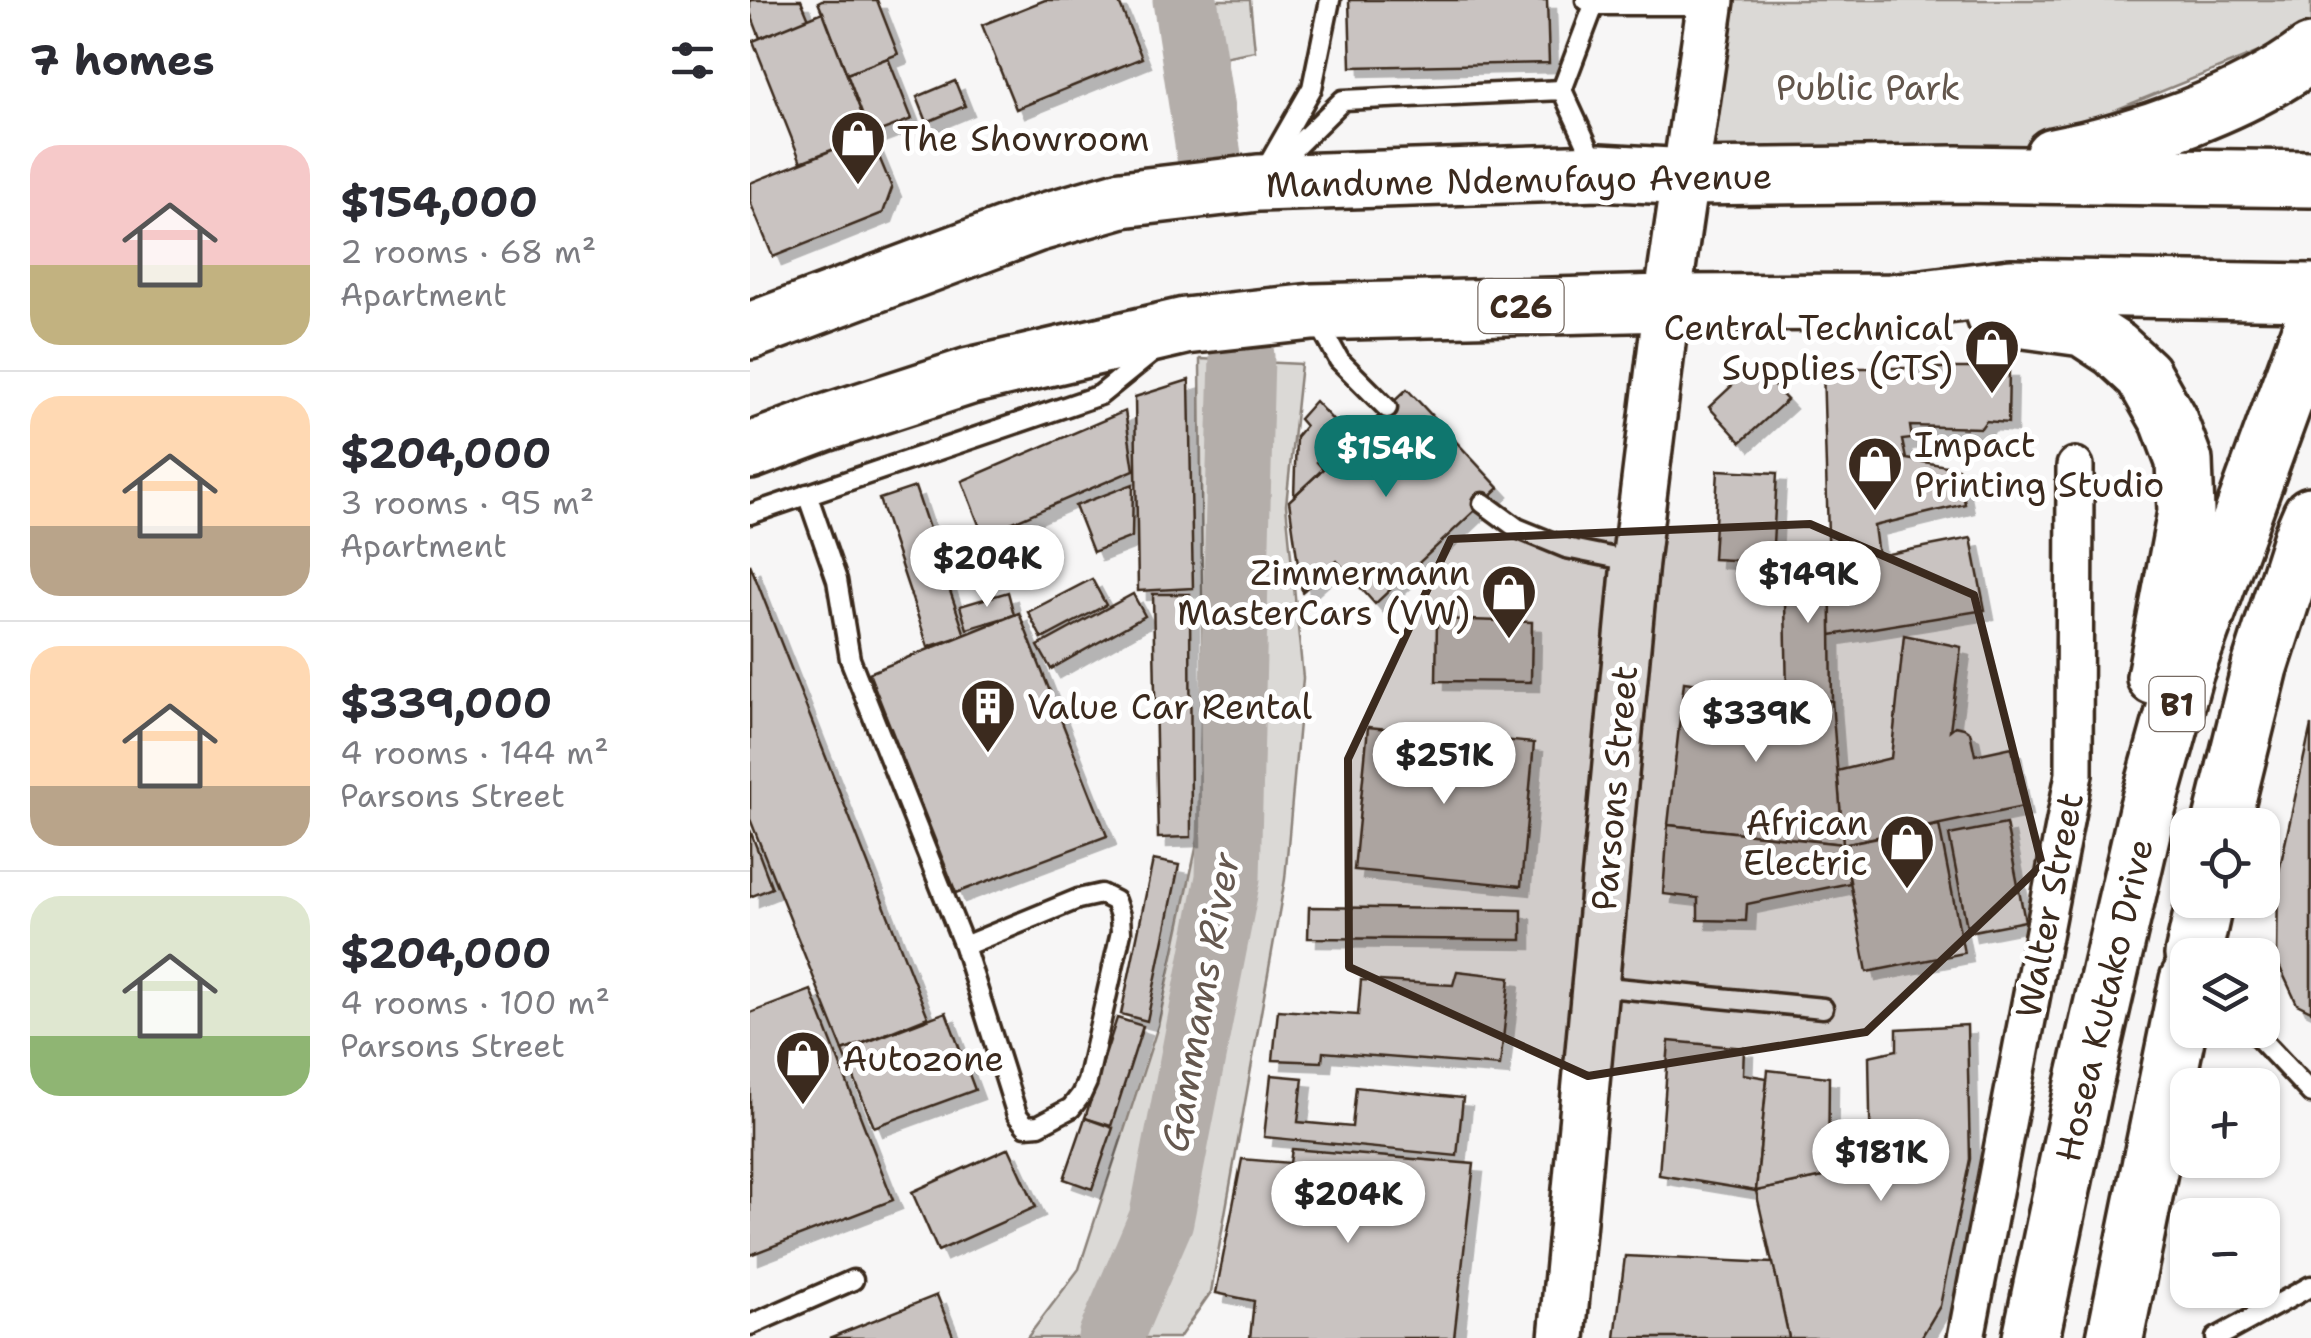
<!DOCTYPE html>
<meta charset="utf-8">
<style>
body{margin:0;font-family:"Shantell Sans",sans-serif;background:#f7f7f7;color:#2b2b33;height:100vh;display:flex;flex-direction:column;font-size:38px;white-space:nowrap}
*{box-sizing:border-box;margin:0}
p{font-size:32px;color:#7c7c81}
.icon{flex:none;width:55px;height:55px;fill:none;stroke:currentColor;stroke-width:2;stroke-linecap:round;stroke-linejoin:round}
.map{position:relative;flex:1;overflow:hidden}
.details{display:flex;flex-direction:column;background:#fff;width:750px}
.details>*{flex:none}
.tools{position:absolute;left:1420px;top:808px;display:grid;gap:20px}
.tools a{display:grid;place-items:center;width:110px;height:110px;border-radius:20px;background:#fff;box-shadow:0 2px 8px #0004;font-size:50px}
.price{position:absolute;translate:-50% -85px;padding:0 22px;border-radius:35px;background:#fff;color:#222;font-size:32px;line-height:65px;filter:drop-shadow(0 2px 5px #0008)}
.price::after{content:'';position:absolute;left:50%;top:60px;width:30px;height:22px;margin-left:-15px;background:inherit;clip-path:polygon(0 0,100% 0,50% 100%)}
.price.on{background:#0f766e;color:#fff}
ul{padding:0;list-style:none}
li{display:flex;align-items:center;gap:30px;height:250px;padding:0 30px}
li+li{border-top:2px solid #e1e1e2}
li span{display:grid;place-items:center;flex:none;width:280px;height:200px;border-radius:30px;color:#555}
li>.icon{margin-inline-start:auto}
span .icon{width:120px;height:120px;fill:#fffc;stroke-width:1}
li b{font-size:42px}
h2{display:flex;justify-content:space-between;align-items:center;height:120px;padding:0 30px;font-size:42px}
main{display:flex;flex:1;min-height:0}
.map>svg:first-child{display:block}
.green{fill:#dbd9d6;stroke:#8b827a;stroke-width:2.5}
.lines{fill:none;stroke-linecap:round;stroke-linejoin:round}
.river{stroke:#b4aeaa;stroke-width:65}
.building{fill:#c9c3c1;stroke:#3b2a1e;stroke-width:2.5;filter:url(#shadow)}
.service-casing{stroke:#3b2a1e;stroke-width:25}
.minor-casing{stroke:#3b2a1e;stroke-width:42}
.tertiary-casing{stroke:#3b2a1e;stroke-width:52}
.primary-casing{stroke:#3b2a1e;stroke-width:62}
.service{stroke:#fff;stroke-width:18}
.minor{stroke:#fff;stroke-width:35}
.tertiary{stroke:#fff;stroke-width:45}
.primary{stroke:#fff;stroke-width:55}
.marked{fill:#3b2a1e;fill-opacity:0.2;stroke:#3b2a1e;stroke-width:8;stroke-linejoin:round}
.labels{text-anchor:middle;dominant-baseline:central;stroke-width:10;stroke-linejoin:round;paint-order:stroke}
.shield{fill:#fff;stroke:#766a62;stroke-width:2.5}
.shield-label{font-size:32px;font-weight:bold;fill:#3b2a1e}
.park-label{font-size:35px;fill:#63564c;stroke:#fff}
.poi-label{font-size:35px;fill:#3b2a1e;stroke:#fff;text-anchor:start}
.street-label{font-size:35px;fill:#3b2a1e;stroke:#fff}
.water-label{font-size:38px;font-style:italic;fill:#65584f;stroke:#fff}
</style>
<main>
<section class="details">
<h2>7 homes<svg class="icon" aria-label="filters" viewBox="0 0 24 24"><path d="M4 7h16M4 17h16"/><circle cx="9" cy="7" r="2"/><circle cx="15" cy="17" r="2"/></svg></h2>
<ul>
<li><span style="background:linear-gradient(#f6c9c9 60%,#c2b280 0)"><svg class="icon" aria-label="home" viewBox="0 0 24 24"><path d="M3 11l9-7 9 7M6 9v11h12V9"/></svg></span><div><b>$154,000</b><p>2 rooms · 68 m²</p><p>Apartment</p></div></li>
<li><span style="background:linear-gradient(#ffd9b3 65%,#b9a48a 0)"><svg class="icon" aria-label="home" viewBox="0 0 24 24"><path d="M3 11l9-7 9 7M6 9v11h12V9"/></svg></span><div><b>$204,000</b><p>3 rooms · 95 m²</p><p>Apartment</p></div></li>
<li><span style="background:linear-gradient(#ffd9b3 70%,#b9a48a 0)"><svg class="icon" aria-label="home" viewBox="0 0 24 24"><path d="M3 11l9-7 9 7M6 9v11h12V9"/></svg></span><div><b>$339,000</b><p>4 rooms · 144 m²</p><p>Parsons Street</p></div></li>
<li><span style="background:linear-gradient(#dfe7d0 70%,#8fb573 0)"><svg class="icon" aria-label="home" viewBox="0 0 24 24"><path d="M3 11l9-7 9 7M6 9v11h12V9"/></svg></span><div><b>$204,000</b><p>4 rooms · 100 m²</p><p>Parsons Street</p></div></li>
</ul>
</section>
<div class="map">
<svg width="1561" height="1338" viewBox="0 0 1561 1338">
<defs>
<filter id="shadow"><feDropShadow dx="9" dy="9" stdDeviation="0" flood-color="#0004"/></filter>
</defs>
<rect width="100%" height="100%" fill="#f7f6f6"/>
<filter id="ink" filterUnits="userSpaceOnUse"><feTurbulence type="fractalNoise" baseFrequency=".01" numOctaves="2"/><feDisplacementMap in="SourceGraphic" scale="20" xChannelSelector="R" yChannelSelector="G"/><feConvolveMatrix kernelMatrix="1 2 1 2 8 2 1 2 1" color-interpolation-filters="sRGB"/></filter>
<g filter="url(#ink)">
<!-- green -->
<g class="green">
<polygon points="406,0 500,0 505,51 420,67"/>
<polygon points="961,0 1561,0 1561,28 1541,39 1207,174 937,177"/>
<polygon points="450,359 551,364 536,505 553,678 535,879 461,1292 429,1338 277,1338 329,1269 408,1026 454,811"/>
</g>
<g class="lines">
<!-- river -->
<g class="river">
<polyline points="435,0 463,182"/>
<polyline points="360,1338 411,1220 478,878 492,356"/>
</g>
</g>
<!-- building -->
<g class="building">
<polygon points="0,0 51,0 59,19 10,38 0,12"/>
<polygon points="72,0 127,0 148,54 97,74 68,2"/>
<polygon points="295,0 368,0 392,58 266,109 232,25"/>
<polygon points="599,0 797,0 799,63 601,67"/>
<polygon points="73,12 120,135 51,162 3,41"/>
<polygon points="138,58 162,119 120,135 97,74"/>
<polygon points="205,81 215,106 177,122 167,97"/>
<polygon points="120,135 142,188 133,213 23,257 0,202 0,183"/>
<polygon points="1004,365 1037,400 991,442 959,407"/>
<polygon points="1073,368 1259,368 1258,423 1236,421 1231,428 1160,426 1162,439 1152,440 1156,459 1208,468 1215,504 1124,526 1128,556 1221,538 1235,610 1081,635"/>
<polygon points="439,380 443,588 388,591 385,397"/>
<polygon points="657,389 749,488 625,604 587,561 552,592 539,501"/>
<polygon points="565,401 590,428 573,445 578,451 567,462 573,469 544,496 546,437 555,426 549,419"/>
<polygon points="375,411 384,470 233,535 212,481"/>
<polygon points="968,470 1027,473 1022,562 963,559"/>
<polygon points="383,484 382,537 343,552 325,506"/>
<polygon points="165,487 215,635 178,647 129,499"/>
<polygon points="1080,553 1082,701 1037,695 1034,555"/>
<polygon points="0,564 178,1017 93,1051 0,819"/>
<polygon points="342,579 356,605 292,639 278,612"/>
<polygon points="258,592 264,615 217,629 210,606"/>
<polygon points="383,594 395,616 301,669 288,646"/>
<polygon points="403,594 440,594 441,837 408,838"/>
<polygon points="269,613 357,836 206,893 119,673"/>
<polygon points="687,619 782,622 781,682 686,681"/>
<polygon points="1154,635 1211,647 1200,730 1205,726 1214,728 1220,732 1225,755 1262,747 1273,807 1093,844 1087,771 1141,758"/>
<polygon points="934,682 1082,701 1093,844 918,825"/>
<polygon points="1561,725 1561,1011 1547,1004 1527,961 1528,876"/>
<polygon points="618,727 784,743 771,886 604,870"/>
<polygon points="1256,824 1275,921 1218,932 1199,835"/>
<polygon points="918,825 1093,844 1100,883 997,904 996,921 948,920 948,898 913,894"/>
<polygon points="1189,825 1214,953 1117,972 1093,844"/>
<polygon points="0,830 22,888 0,897"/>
<polygon points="403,860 429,865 397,1021 371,1014"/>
<polygon points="559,907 772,910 772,940 558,938"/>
<polygon points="707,971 760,977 750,1066 573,1052 572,1062 523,1060 528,1010 608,1015 611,980 703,985"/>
<polygon points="61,990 143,1200 0,1255 0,1013"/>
<polygon points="196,1012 225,1090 124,1127 93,1051"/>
<polygon points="367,1018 393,1026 361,1126 335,1118"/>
<polygon points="1217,1025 1220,1159 1190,1306 1171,1338 1039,1338 1006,1191 1121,1167 1119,1056 1147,1050 1147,1029"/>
<polygon points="919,1041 994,1048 993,1074 1017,1078 1006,1191 909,1175"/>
<polygon points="1018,1070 1079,1077 1078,1176 1006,1191"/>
<polygon points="521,1075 553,1078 548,1122 602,1127 606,1087 713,1098 707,1156 514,1137"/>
<polygon points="335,1118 363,1128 342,1189 314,1179"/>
<polygon points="259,1148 286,1207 188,1251 162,1192"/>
<polygon points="542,1149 724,1164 704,1338 500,1338 504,1301 466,1293 492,1159 540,1163"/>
<polygon points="875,1256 1023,1263 1039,1338 865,1338"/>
<polygon points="187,1295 204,1338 79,1338"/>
</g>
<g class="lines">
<!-- service casing -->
<g class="service-casing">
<g id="service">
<polyline points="836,0 846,5 959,5"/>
<polyline points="812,90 846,0"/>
<polyline points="518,165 562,88 580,0"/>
<polyline points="523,169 593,100 812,90 846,164"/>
<polyline points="567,320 589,360 637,408"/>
<polyline points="57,494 87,580 100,659 214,946 267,1115 276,1126 289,1125 321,1108 331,1095 337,1082 371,932 370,916 365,901 351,894 328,899 214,946"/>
<polyline points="733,503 767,528 816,548 885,562"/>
<polyline points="0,514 350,395 403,352"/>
<polyline points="846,986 1073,1008"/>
<polyline points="1502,1030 1561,1093"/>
<polyline points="0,1325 103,1280"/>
<polyline points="1466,1338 1561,1286"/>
</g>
</g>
<!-- minor casing -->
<g class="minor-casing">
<polyline id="minor" points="1216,1338 1324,774 1325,466"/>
</g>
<!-- tertiary casing -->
<g class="tertiary-casing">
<polyline id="tertiary" points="812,1338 885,562 917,303 961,0"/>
</g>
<!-- primary casing -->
<g class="primary-casing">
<g id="primary">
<path d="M 1303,156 C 1386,141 1494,104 1561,53"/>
<polyline points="1245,316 1333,328 1365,349 1393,375 1419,421 1434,461 1436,512 1405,677"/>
<polyline points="0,331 285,224 372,199 508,183 850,172 937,177 1207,174 1561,179"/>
<polyline points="0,451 75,423 220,376 435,326 562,312 917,303 1141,302 1261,287 1561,292"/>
<polyline points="1471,825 1510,667 1552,536 1561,515"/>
<polyline points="1443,955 1455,900"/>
<polyline points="1281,1338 1332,1093 1397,810 1435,673 1561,327"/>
<polyline points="1365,1338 1438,980"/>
</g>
</g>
<!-- service -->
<use href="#service" class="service"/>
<!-- minor -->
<use href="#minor" class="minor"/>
<!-- tertiary -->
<use href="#tertiary" class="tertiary"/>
<!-- primary -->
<use href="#primary" class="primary"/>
</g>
</g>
<!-- marked area -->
<path class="marked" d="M 1060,524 L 1224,595 L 1292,865 L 1116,1032 L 838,1076 L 599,967 L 598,759 L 701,539 Z"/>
<!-- icons -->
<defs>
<g id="shop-pin" transform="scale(2.875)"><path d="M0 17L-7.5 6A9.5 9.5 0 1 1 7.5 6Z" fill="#3b2a1e" stroke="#fff"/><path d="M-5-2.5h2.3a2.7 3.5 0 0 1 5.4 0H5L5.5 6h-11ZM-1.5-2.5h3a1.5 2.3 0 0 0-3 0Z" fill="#fff"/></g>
<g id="building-pin" transform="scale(2.875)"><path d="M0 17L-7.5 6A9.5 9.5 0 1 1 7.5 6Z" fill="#3b2a1e" stroke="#fff"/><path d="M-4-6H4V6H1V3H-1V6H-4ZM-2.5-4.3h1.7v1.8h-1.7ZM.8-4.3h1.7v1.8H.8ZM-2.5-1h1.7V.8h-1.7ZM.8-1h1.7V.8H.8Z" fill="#fff"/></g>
</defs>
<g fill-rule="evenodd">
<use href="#shop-pin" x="108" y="138"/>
<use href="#shop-pin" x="1242" y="347"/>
<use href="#shop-pin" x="1125" y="464"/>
<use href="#shop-pin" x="759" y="592"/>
<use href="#building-pin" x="238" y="706"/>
<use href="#shop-pin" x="1157" y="842"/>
<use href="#shop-pin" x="53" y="1058"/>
</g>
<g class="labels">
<!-- shield labels -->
<g class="shield">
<rect x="728.5" y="279" width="85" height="54" rx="8"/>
<rect x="1399.5" y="677" width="55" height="54" rx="8"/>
</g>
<g class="shield-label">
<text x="771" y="306">C26</text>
<text x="1427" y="704">B1</text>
</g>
<!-- park labels -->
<g class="park-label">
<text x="1118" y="87">Public Park</text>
</g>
<!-- poi labels -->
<g class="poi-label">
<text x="147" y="138">The Showroom</text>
<text x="1203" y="327" text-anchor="end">Central Technical<tspan x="1203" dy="40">Supplies (CTS)</tspan></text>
<text x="1164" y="444">Impact<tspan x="1164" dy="40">Printing Studio</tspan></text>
<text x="720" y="572" text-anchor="end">Zimmermann<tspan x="720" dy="40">MasterCars (VW)</tspan></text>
<text x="277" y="706">Value Car Rental</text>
<text x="1118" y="822" text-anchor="end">African<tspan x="1118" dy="40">Electric</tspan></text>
<text x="92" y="1058">Autozone</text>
</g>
<!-- street labels -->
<g class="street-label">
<text transform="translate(769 180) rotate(-1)">Mandume Ndemufayo Avenue</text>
<text transform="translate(864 788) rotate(-85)">Parsons Street</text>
<text transform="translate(1299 905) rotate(-79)">Walter Street</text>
<text transform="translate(1354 1000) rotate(-77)">Hosea Kutako Drive</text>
</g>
<!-- water labels -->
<g class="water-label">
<text transform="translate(450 1002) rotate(-80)">Gammams River</text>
</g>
</g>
</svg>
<div class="tools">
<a><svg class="icon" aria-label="locate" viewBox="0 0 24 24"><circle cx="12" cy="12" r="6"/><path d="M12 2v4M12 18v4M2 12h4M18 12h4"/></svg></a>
<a><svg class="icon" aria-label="layers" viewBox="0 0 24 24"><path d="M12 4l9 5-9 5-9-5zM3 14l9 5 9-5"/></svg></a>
<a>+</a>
<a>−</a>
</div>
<b class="price on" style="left:636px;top:500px">$154K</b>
<b class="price" style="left:237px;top:610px">$204K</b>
<b class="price" style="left:1058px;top:626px">$149K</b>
<b class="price" style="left:1006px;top:765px">$339K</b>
<b class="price" style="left:694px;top:807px">$251K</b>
<b class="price" style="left:1131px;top:1204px">$181K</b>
<b class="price" style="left:598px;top:1246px">$204K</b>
</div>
</main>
